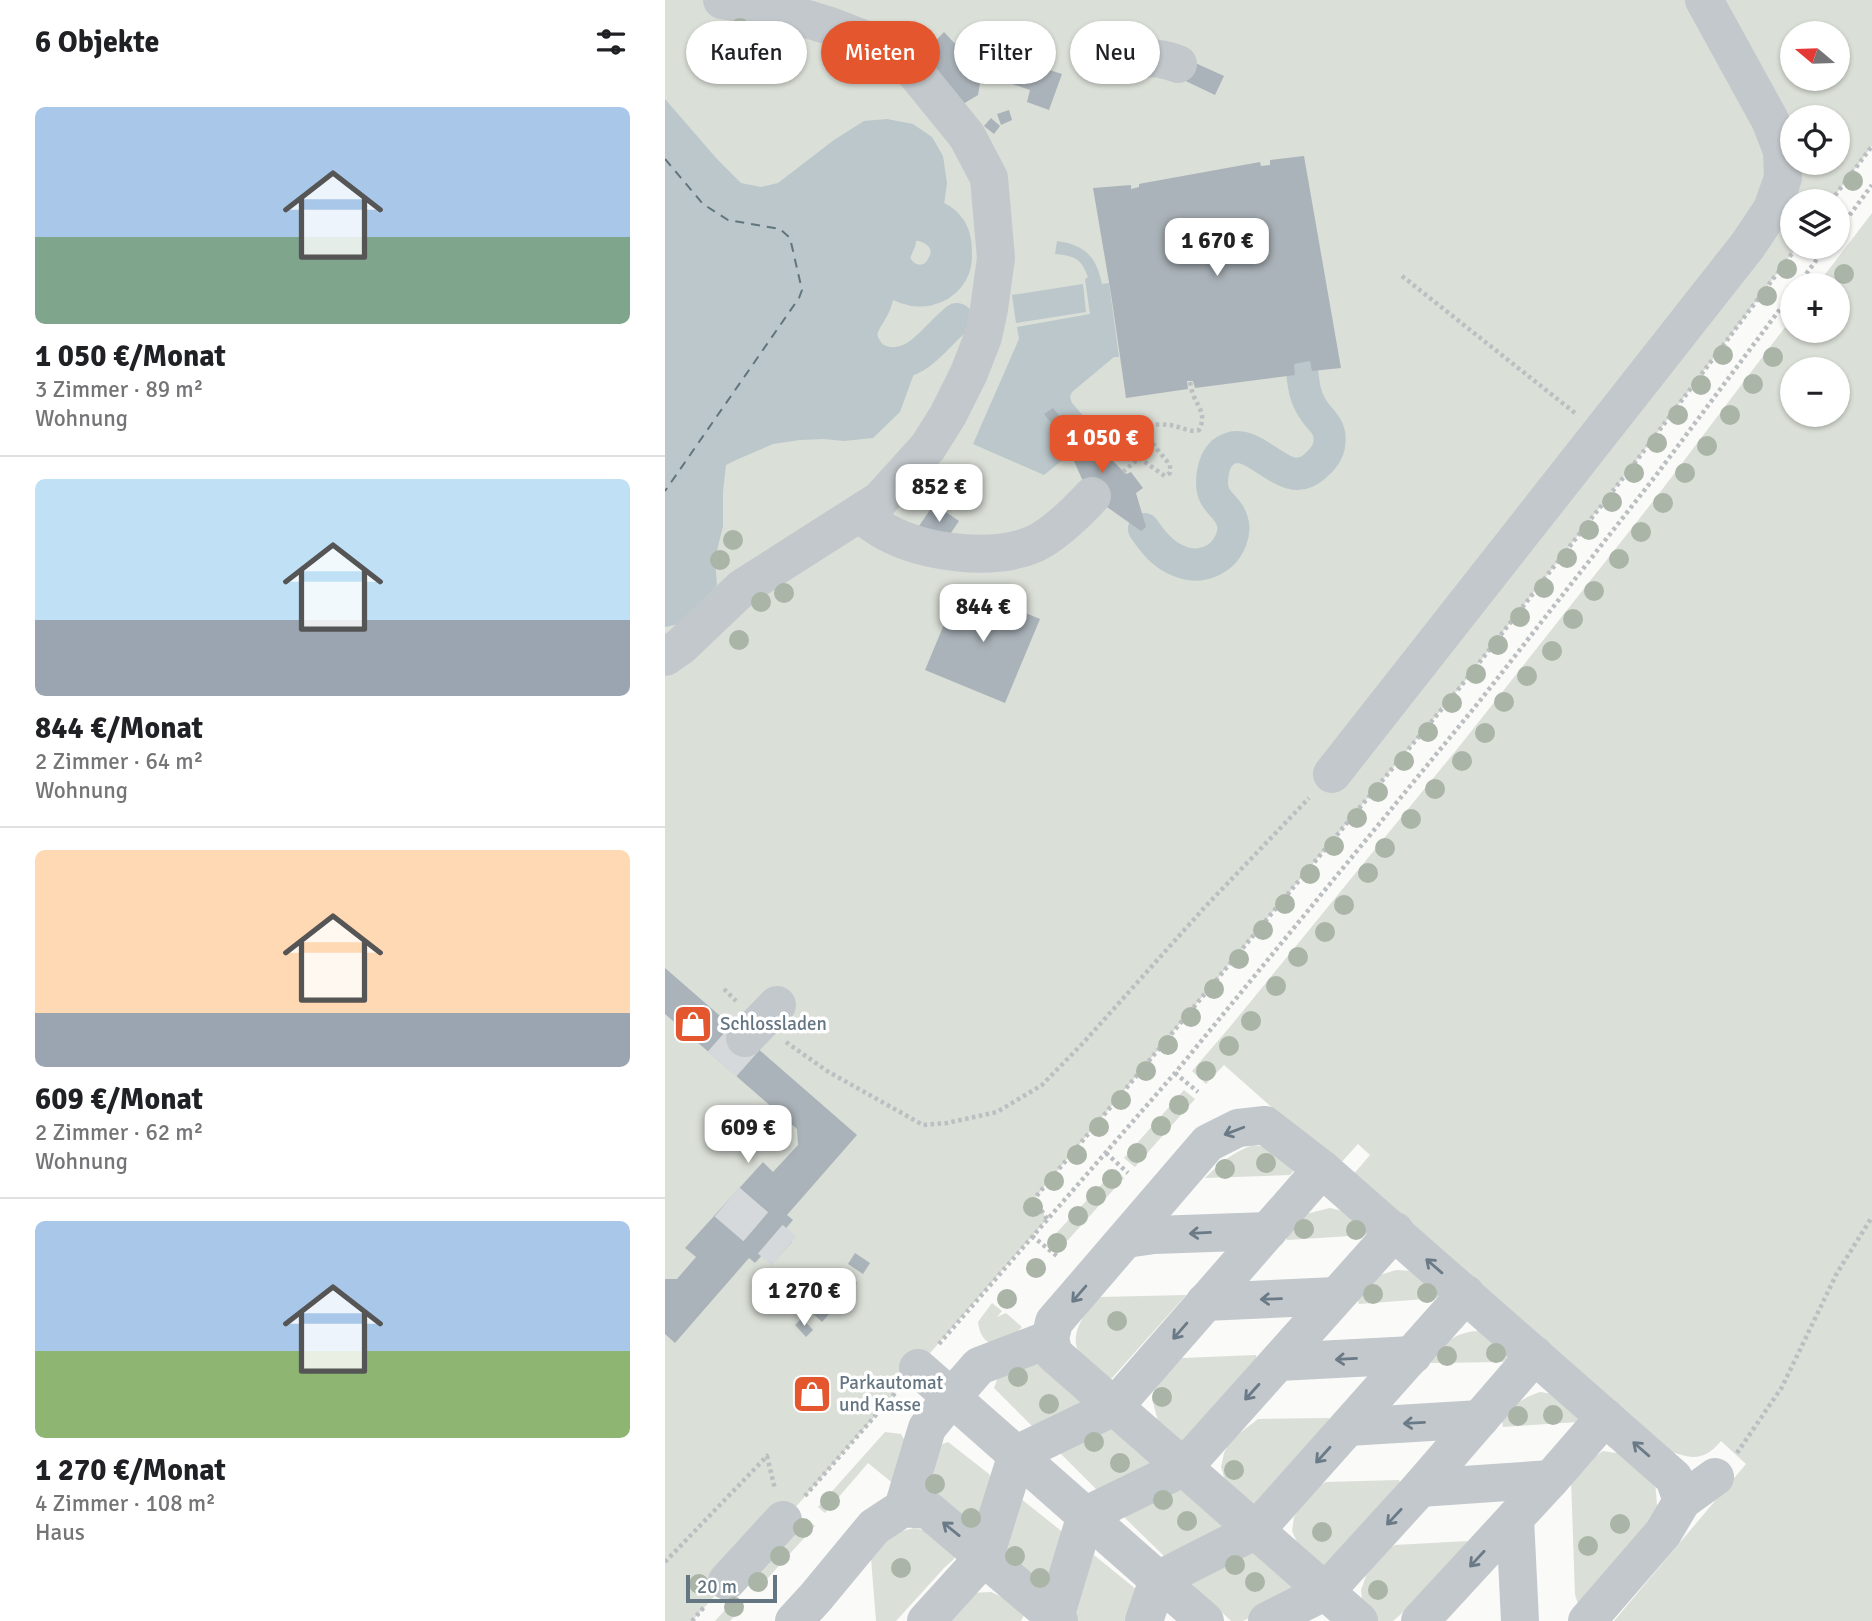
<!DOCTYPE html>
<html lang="de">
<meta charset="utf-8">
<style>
body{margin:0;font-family:Signika,sans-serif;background:#f6f6f6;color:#202124;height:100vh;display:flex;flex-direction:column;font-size:26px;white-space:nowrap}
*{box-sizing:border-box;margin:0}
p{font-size:23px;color:#757577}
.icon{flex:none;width:38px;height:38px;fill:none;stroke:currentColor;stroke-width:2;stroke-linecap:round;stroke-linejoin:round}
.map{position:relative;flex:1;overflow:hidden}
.panel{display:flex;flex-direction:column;background:#fff;width:665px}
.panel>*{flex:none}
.hud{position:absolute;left:21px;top:21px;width:665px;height:63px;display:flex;gap:14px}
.needle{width:46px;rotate:289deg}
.buttons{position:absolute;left:1115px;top:21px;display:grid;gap:14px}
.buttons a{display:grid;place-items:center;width:70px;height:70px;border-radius:50%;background:#fff;box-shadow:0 2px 5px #0004;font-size:35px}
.scale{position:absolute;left:21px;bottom:18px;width:91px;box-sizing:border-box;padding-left:7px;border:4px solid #657683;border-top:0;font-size:19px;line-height:24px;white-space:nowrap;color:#657683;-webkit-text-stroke:5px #fff;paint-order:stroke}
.price{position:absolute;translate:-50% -60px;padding:0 16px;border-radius:14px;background:#fff;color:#222;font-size:23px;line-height:46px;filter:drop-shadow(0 2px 4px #0008)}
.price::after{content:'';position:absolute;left:50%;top:42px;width:21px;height:16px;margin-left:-10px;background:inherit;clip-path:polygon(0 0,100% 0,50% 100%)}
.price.current{background:#e4572e;color:#fff}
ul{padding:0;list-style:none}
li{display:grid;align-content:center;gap:14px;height:371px;padding:0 35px}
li+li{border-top:2px solid #e0e0e0}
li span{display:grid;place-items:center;height:217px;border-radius:10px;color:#555}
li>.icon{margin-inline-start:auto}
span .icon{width:126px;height:126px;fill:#fffc;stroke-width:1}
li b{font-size:30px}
h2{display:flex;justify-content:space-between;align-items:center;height:84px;padding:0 35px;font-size:30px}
.tag{padding:0 24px;border-radius:32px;background:#fff;box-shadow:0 2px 5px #0004;font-size:24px;line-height:63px}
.tag.current{background:#e4572e;color:#fff}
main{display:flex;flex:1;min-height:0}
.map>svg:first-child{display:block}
.green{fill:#dadfd7;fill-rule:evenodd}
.water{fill:#bbc7cb}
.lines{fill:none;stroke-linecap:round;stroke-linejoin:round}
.canal{stroke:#bbc7cb;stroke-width:32}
.ferry{stroke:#60757c;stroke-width:2;stroke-dasharray:9 7;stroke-linecap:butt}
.building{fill:#aab3b9}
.minor-tunnel{stroke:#d5d9db;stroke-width:38;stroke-dasharray:38 19;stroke-linecap:butt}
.path{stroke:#bbbfc2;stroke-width:4.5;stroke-dasharray:3.5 3.5;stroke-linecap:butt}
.minor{stroke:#c3c8cc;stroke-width:38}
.tree{fill:#aab4a7}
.oneway{stroke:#6a7a87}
.labels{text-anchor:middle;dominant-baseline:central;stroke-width:7;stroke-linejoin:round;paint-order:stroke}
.poi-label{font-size:19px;fill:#657683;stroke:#fff;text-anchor:start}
</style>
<main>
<section class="panel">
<h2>6 Objekte<svg class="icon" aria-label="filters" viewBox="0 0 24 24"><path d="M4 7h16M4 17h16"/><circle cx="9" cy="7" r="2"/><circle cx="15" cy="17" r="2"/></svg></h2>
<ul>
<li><span style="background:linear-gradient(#a9c7e8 60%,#7fa58c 0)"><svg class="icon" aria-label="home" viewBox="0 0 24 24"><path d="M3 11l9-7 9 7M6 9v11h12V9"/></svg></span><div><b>1 050 €/Monat</b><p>3 Zimmer · 89 m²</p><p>Wohnung</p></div></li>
<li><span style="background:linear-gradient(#bfe0f5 65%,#9aa5b1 0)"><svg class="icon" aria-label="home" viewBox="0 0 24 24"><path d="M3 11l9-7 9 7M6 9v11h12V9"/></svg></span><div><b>844 €/Monat</b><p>2 Zimmer · 64 m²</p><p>Wohnung</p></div></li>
<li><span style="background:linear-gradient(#ffd9b3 75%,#9aa5b1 0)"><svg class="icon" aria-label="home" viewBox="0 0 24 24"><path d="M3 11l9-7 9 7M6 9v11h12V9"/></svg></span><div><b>609 €/Monat</b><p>2 Zimmer · 62 m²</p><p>Wohnung</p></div></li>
<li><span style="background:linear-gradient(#a9c7e8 60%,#8fb573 0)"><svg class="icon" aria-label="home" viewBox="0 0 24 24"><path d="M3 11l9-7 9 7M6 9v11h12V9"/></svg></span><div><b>1 270 €/Monat</b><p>4 Zimmer · 108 m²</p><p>Haus</p></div></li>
</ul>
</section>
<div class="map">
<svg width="1207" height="1621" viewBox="0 0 1207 1621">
<rect width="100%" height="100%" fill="#fafaf8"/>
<!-- green -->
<g class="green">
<path d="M 0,0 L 1207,0 L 1207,146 L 1166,201 L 1127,201 L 1127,247 L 1132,247 L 975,456 L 796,686 L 369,1199 L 382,1219 L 136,1501 L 27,1621 L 0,1621 ZM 1127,33 L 1172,33 L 1172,79 L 1127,79 ZM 1127,117 L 1172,117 L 1172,163 L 1127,163 Z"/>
<path d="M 1207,213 L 1207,1621 L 949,1621 L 1081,1464 L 1056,1441 C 1037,1464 1023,1458 997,1448 L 687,1176 L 705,1155 L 693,1144 L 673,1166 L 559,1065 L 541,1084 L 527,1071 L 564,1028 L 797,743 L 993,495 L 1127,318 L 1127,331 L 1172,331 L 1172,285 L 1152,285 ZM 1127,369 L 1172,369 L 1172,415 L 1127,415 Z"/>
<polygon points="519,1090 530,1099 470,1167 459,1158"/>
<path d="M 588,1145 L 605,1147 L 632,1167 L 625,1175 L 540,1178 C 556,1162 567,1153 588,1145 Z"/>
<polygon points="450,1170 459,1178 393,1251 384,1241"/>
<polygon points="665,1208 682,1212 705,1232 701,1235 622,1240 621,1235 641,1214"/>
<polygon points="731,1270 752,1271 773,1283 773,1298 694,1304 692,1297 715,1275"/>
<path d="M 521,1295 L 447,1378 L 436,1381 C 429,1371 416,1359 412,1348 C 406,1329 423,1310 434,1297 Z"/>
<path d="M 327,1303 L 337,1311 L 332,1317 L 341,1313 L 357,1327 L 338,1346 C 322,1345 315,1338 313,1322 Z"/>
<path d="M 814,1331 L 845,1357 L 838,1362 L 766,1363 L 765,1358 C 781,1342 790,1332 814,1331 Z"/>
<polygon points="591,1355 592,1361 522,1441 512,1442 494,1425 487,1399 491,1383 517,1358"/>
<polygon points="375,1362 420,1402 372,1431 329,1388 333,1377"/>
<path d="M 875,1392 L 888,1394 L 919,1409 L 913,1422 L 838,1427 L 837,1420 C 847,1405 858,1398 875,1392 Z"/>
<polygon points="664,1418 666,1423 594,1504 583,1506 565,1490 559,1477 556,1467 559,1453 566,1440 593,1419"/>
<polygon points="447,1425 492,1465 434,1492 395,1453"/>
<polygon points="220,1432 236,1434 242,1444 230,1485 203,1463 160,1513 153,1507"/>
<polygon points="283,1442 324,1474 329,1485 315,1525 306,1525 260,1485 275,1445"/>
<polygon points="938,1451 958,1454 990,1481 993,1517 915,1609 910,1595 906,1479 916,1466"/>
<polygon points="734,1480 736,1485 664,1566 652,1566 632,1542 627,1531 629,1517 646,1491 661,1482"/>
<polygon points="510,1486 562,1526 499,1556 460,1518 462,1508"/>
<polygon points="355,1498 400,1534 401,1542 377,1590 331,1549"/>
<polygon points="142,1519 150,1526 91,1591 82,1584"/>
<polygon points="249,1528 265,1532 290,1549 289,1559 279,1568 231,1621 211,1621 206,1558 214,1545 237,1531"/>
<polygon points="803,1541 767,1587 728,1621 711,1621 698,1606 696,1590 701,1576 718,1551 730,1545"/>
<polygon points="589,1550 632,1586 632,1596 578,1621 566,1621 525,1582"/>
<polygon points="429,1555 472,1590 467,1621 412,1621 405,1615"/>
<polygon points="326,1592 348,1602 359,1615 356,1621 278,1621 307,1593"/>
<polygon points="71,1598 79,1605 65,1621 50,1621"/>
</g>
<!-- water -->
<g class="water">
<path d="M 0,99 L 52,159 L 76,183 L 96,187 L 113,183 L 169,140 L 199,121 L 222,119 L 248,124 L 267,137 L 278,156 L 282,183 L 278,212 C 269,209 261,205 252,205 C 228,206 206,224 203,248 C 201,263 210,288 203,302 C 202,305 198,307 196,310 L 199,312 C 178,336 196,366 224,370 C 234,371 242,368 252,365 L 235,412 L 208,438 L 179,441 L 159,439 L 135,440 L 108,444 L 71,460 L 61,465 L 58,492 L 58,526 L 50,559 L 52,585 L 18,623 L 0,627 Z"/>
<path d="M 392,241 C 420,245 431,256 437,284 L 444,283 L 454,357 L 449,357 L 407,392 L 405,397 L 407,403 L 435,435 L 425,442 L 422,440 L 379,475 L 308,444 L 354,339 L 352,327 L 425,314 L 420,279 L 423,277 C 416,258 410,256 390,254 Z"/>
<polygon points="418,284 421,312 351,323 347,295"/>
</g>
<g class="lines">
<!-- canal -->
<g class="canal">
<path d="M 235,241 L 228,257 C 230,262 232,268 235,271 C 246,284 266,284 275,270 C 304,229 228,202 219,251 C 212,288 262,304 284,277 C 288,272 291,264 291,258 C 291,249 291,239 287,232 C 277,211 244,207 226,219 C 221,223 216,230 213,236 C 201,254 213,272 213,292 C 212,315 185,326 202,350 C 205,356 212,360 219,362 C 252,370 270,336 292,319"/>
<path d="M 479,529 C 488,542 498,555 514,561 C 534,570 558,561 566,540 C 568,535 569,529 568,524 C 564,502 542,505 548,472 C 549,466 552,458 557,453 C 588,427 617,495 649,467 C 656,461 662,455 664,446 C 668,424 653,421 645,404 C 638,392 638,376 636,363"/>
</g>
<!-- ferry -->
<polyline class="ferry" points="0,159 38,204 63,220 115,229 125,238 137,290 134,298 0,491"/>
</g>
<!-- building -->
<g class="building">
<polygon points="279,32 307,62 316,77 313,95 298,104 257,55"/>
<polygon points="341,56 397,74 384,110 362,102 365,90 333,79"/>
<polygon points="517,57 559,76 550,95 508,75"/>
<polygon points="344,110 347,120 336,125 332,114"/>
<polygon points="326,118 335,126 329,134 319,126"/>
<polygon points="639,156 676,368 647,371 645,361 629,364 630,375 530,388 528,381 522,381 523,389 461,398 446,294 428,188 466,185 466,189 474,187 474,184 479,183 595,162 596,166 605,165 605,160"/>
<polygon points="388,408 408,432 448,461 461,474 466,472 478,488 471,493 481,527 476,531 432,500 422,490 399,439 379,414"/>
<polygon points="269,504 294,521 279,543 254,526"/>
<polygon points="295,586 375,619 340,703 260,670"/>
<polygon points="0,968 192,1135 122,1215 128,1220 117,1233 127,1242 109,1262 99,1253 90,1263 84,1258 10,1343 0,1334 0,1279 12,1279 31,1257 20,1248 98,1162 108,1172 133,1145 132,1129 0,1014"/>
<polygon points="190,1253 205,1263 198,1274 183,1264"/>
<polygon points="176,1272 192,1283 183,1295 167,1284"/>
<polygon points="153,1303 164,1314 157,1322 145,1311"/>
<polygon points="137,1318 148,1330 141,1337 130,1325"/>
<polygon points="159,1381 160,1406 134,1407 134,1382"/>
</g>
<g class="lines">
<!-- minor-tunnel -->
<g class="minor-tunnel">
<polyline points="57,1064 80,1038"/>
<polyline points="62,1202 119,1251"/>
</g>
<!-- path -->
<g class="path">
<polyline points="1166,201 1207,146"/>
<polyline points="1172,232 1207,185"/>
<polyline points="737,276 910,413"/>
<polyline points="1133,285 1161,247"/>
<path d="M 458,472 L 474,458 L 500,476 L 505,473 L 505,465 L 479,433 L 479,427 C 487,424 496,424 504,425 C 515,426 524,433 534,430 C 542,414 533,408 528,394 C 527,393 525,382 525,381"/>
<polyline points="59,989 71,1001"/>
<polyline points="121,1042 162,1071 258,1125 282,1123 332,1112 377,1085 419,1042 539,908 644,798"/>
<polyline points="510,1073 533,1092"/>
<polyline points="441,1153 463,1173"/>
<polyline points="382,1219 369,1199 796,686 975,456 1132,247"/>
<polyline points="367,1236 392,1256"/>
<polyline points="274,1344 510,1073 814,702 992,474 1127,293"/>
<polyline points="1072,1453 1117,1387 1172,1273 1207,1217"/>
<polyline points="140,1496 231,1392"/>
<polyline points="0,1562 102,1456 110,1489"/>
<polyline points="27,1621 40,1606"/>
</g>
<!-- minor -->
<g class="minor">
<path d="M 456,63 C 480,58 489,55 513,64"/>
<path d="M 194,514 C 203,520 212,527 221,532 C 260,553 327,562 369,544 C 389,535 412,512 427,496"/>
<polyline points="0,657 16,646 77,588 215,500 263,447 283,415 304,373 318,337 324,309 331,258 324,178 302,136 250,72 220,50 196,38 165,26 106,8 57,0"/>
<polyline points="667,774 1083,245 1107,209 1118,178 1117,151 1105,120 1039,0"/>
<polyline points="80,1038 112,1005"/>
<polyline points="461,1239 489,1235 603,1231"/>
<polyline points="540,1302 671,1296"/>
<polyline points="614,1362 748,1355"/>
<polyline points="253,1368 540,1621"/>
<polyline points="683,1427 815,1419"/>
<polyline points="755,1488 886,1479"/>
<polyline points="238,1508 262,1428 287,1397 314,1366 385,1339"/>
<polyline points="850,1518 855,1621"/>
<polyline points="62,1581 118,1520"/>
<polyline points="129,1621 151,1597 209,1527 238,1508 263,1510 394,1621"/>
<polyline points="261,1621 320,1556 352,1454 449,1407 657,1169"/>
<polyline points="386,1621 390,1617 421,1515 518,1468 730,1231"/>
<polyline points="479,1621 493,1580 591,1530 801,1294"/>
<polyline points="602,1621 661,1591 755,1488 870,1355"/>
<polyline points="694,1621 389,1354 385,1339 389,1322 543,1143 573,1128 600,1125 657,1169 1009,1478 1017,1501"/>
<polyline points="755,1621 886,1479 940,1417"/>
<polyline points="922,1621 998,1533 1017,1501 1050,1477"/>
</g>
</g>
<!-- trees -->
<g class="tree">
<circle cx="75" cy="28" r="10"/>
<circle cx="102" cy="32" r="10"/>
<circle cx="1188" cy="181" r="10"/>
<circle cx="1122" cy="269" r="10"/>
<circle cx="1179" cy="274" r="10"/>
<circle cx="1102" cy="296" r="10"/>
<circle cx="1058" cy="355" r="10"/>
<circle cx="1108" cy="357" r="10"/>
<circle cx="1088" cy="384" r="10"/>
<circle cx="1036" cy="385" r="10"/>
<circle cx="1013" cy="415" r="10"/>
<circle cx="1065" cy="415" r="10"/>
<circle cx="992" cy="443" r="10"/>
<circle cx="1042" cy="446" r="10"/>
<circle cx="969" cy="473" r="10"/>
<circle cx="1020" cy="473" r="10"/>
<circle cx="947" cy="502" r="10"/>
<circle cx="998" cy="503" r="10"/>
<circle cx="924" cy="530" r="10"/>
<circle cx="976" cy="532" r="10"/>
<circle cx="68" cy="540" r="10"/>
<circle cx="902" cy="558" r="10"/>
<circle cx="954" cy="559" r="10"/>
<circle cx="55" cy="560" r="10"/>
<circle cx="879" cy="588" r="10"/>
<circle cx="929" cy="591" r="10"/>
<circle cx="119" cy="593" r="10"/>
<circle cx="96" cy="602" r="10"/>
<circle cx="855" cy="617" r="10"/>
<circle cx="908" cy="619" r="10"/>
<circle cx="74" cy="640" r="10"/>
<circle cx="833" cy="645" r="10"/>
<circle cx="887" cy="651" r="10"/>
<circle cx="811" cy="674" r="10"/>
<circle cx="862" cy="676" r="10"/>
<circle cx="839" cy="702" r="10"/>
<circle cx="787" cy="703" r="10"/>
<circle cx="763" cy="732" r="10"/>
<circle cx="820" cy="733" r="10"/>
<circle cx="739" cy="761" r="10"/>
<circle cx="797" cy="761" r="10"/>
<circle cx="770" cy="789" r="10"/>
<circle cx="713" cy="792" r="10"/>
<circle cx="692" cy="818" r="10"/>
<circle cx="746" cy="819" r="10"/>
<circle cx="669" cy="846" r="10"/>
<circle cx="720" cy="848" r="10"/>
<circle cx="703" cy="873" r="10"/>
<circle cx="645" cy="874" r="10"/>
<circle cx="620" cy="904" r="10"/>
<circle cx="679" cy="905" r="10"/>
<circle cx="598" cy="930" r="10"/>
<circle cx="660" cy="932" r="10"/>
<circle cx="633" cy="957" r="10"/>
<circle cx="574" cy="959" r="10"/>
<circle cx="611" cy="986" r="10"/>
<circle cx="549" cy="989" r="10"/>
<circle cx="526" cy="1017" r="10"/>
<circle cx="586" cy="1021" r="10"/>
<circle cx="503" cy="1045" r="10"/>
<circle cx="564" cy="1046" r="10"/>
<circle cx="481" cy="1071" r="10"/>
<circle cx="541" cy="1071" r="10"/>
<circle cx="456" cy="1100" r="10"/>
<circle cx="514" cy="1105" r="10"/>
<circle cx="496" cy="1126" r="10"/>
<circle cx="434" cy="1127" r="10"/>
<circle cx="472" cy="1153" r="10"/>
<circle cx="412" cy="1155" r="10"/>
<circle cx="601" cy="1163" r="10"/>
<circle cx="560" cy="1169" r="10"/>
<circle cx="447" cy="1179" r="10"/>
<circle cx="389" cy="1181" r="10"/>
<circle cx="431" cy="1196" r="10"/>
<circle cx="368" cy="1207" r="10"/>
<circle cx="413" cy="1216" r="10"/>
<circle cx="639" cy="1229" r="10"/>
<circle cx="691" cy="1230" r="10"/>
<circle cx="392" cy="1243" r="10"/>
<circle cx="371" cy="1268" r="10"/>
<circle cx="762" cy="1293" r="10"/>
<circle cx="708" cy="1294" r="10"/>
<circle cx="342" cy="1299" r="10"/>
<circle cx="452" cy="1321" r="10"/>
<circle cx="831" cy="1353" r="10"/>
<circle cx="782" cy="1356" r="10"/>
<circle cx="353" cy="1377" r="10"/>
<circle cx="497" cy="1397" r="10"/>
<circle cx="384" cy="1404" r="10"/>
<circle cx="888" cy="1415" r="10"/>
<circle cx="853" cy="1416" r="10"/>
<circle cx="429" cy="1442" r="10"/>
<circle cx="455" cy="1463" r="10"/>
<circle cx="569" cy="1470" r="10"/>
<circle cx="270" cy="1484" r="10"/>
<circle cx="498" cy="1500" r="10"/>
<circle cx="165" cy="1501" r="10"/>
<circle cx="306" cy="1518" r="10"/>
<circle cx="522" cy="1521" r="10"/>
<circle cx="955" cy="1524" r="10"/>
<circle cx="138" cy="1528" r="10"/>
<circle cx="657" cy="1532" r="10"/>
<circle cx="923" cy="1546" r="10"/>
<circle cx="115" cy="1556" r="10"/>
<circle cx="350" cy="1556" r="10"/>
<circle cx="570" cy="1565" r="10"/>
<circle cx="236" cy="1568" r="10"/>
<circle cx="375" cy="1578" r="10"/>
<circle cx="93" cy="1582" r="10"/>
<circle cx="590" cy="1582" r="10"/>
<circle cx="34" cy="1584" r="10"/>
<circle cx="713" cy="1590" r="10"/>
<circle cx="69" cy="1607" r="10"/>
</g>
<!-- one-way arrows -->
<defs><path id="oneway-shaft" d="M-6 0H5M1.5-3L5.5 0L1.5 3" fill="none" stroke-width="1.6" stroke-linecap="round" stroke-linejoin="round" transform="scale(1.75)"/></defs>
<g class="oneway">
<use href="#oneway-shaft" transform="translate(569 1131) rotate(159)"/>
<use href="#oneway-shaft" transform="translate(535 1233) rotate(177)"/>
<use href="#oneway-shaft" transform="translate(769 1266) rotate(-139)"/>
<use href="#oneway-shaft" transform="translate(414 1294) rotate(131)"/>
<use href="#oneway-shaft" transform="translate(606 1299) rotate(178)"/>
<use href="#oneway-shaft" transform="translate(515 1331) rotate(131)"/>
<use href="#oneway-shaft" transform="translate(681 1359) rotate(177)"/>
<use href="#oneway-shaft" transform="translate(587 1392) rotate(132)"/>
<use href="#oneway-shaft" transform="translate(749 1423) rotate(177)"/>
<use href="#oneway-shaft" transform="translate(976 1449) rotate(-139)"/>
<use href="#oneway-shaft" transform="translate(658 1455) rotate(132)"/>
<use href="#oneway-shaft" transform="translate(729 1517) rotate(133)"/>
<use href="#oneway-shaft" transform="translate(286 1529) rotate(-141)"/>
<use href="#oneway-shaft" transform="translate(812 1559) rotate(133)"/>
</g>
<!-- icons -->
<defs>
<g id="shop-square" transform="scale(2.0125)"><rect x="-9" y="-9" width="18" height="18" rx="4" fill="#e4572e" stroke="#fff"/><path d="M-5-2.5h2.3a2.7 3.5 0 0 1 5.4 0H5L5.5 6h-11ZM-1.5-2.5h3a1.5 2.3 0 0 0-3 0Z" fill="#fff"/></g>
</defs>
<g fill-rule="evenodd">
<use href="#shop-square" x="28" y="1024"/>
<use href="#shop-square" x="147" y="1394"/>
</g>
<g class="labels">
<!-- poi labels -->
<g class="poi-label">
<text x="55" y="1024">Schlossladen</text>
<text x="174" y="1383">Parkautomat<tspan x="174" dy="22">und Kasse</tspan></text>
</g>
</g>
</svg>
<div class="buttons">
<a><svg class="needle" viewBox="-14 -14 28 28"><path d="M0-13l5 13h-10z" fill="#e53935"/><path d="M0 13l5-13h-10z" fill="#757577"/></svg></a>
<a><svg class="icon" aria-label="locate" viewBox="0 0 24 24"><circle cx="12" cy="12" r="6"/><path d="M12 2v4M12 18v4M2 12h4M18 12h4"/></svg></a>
<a><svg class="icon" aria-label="layers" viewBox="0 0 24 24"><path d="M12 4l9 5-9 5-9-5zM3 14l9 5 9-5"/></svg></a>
<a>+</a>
<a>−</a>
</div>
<div class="scale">20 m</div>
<b class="price" style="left:552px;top:278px">1 670 €</b>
<b class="price current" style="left:437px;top:475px">1 050 €</b>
<b class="price" style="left:274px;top:524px">852 €</b>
<b class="price" style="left:318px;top:644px">844 €</b>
<b class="price" style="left:83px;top:1165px">609 €</b>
<b class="price" style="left:139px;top:1328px">1 270 €</b>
<div class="hud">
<a class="tag">Kaufen</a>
<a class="tag current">Mieten</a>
<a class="tag">Filter</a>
<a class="tag">Neu</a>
</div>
</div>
</main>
